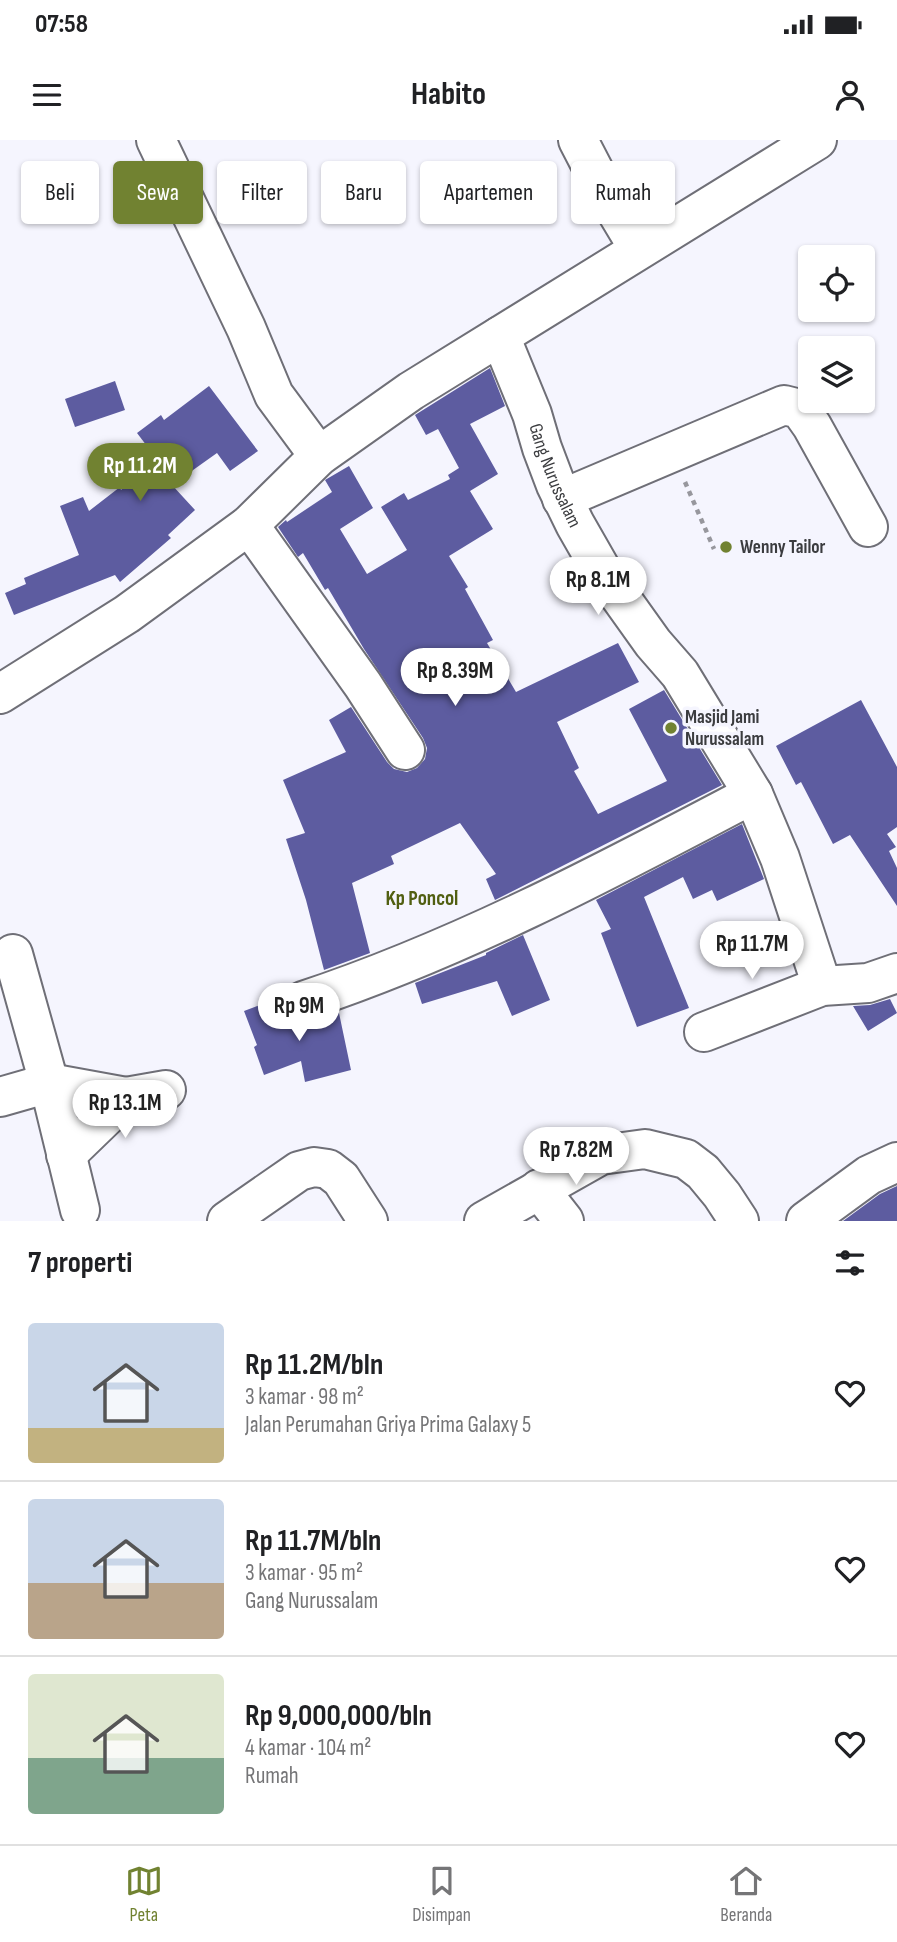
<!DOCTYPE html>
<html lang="id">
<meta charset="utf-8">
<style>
body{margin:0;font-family:"Sofia Sans Condensed",sans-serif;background:#f6f6f6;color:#202124;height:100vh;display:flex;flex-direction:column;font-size:26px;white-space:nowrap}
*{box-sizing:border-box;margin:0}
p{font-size:23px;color:#757577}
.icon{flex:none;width:38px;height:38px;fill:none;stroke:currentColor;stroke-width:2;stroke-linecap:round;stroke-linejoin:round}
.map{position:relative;height:1081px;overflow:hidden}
.panel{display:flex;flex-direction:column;background:#fff;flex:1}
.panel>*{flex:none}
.hud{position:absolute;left:21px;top:21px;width:856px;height:63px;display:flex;gap:14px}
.controls{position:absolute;left:798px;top:105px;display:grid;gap:14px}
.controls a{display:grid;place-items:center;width:77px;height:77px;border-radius:7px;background:#fff;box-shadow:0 2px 5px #0004;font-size:35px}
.price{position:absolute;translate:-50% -60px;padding:0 16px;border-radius:24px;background:#fff;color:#222;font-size:23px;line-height:46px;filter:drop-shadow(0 2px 4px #0008)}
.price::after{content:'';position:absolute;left:50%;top:42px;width:21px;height:16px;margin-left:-10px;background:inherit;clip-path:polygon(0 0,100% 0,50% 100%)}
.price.active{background:#718231;color:#fff}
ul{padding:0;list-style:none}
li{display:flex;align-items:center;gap:21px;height:175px;padding:0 28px}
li+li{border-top:2px solid #e0e0e0}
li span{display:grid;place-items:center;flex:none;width:196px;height:140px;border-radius:7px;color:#555}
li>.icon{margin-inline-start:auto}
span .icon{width:84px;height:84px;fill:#fffc;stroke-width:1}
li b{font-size:30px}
h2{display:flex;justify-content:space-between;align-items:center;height:84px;padding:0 28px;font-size:30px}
.pill{padding:0 24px;border-radius:7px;background:#fff;box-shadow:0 2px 5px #0004;font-size:24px;line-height:63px}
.pill.active{background:#718231;color:#fff}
.status{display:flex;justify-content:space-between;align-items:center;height:49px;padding:0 35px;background:#fff;direction:ltr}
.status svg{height:19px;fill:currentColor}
header{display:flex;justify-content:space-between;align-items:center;height:91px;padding:0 28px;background:#fff;font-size:32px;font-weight:700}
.tab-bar{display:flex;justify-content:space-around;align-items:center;height:98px;border-top:2px solid #e0e0e0;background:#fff;font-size:19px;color:#757577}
.tab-bar a{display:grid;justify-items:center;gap:4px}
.tab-bar .active{color:#718231}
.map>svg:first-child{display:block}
.building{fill:#5d5ca0}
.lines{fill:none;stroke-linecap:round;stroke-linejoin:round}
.minor-casing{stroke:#6f6f77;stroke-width:42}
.path{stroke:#97979d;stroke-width:4.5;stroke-dasharray:5 5;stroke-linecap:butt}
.minor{stroke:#fff;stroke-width:38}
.poi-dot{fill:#718231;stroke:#f5f5fe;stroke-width:2.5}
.labels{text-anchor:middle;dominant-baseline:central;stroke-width:7;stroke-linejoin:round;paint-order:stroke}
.street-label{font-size:19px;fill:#3b3c3f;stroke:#f5f5fe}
.poi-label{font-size:19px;font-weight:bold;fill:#3b3c3f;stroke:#f5f5fe;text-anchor:start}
.neighbourhood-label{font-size:21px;font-weight:bold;fill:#515f11;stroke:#f5f5fe}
</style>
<div class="status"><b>07:58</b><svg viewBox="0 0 49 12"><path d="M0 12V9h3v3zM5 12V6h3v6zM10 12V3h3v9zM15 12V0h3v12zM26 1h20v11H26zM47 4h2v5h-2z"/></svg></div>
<header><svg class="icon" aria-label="menu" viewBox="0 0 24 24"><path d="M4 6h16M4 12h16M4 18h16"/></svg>Habito<svg class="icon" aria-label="person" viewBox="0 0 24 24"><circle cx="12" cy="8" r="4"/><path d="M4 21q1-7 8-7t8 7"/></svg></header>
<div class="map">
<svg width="897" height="1081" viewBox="0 0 897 1081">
<rect width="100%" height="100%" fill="#f5f5fe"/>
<!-- building -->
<g class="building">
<polygon points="490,228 505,266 470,284 498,334 470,351 493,389 449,416 468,447 465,449 493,500 487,503 516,552 618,503 639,542 557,582 579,628 574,631 598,674 667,641 629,569 664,550 722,645 495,760 486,739 496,734 460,683 391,716 394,724 352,743 370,813 324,830 306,760 286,699 305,693 283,640 346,612 329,580 351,567 387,622 394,629 407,632 417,628 425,619 427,608 423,598 364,509 328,448 325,450 303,413 298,417 278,387 286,380 287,382 332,352 325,340 349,326 373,368 340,389 367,434 407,410 381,367 404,353 408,360 450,339 448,335 459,328 438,289 426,295 415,275"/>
<polygon points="115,241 125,270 75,287 65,259"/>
<polygon points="209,246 258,311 230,331 217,313 172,345 195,370 168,395 171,398 120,442 115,435 14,475 5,453 26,444 24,438 79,415 60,366 83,357 89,371 120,347 121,350 156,318 137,293 161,275 164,280"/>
<polygon points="861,560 897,627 897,687 887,694 896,707 889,711 897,728 897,766 850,695 833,704 801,642 796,645 776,606"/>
<polygon points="742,684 764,739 717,761 712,750 693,759 683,737 644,757 689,868 637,887 601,793 611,789 596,760"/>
<polygon points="523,795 550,860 512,876 497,841 422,864 415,843 486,815 486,813"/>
<polygon points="890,859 897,873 868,891 853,866 870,865"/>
<polygon points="273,860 283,888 339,873 351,930 305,942 301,921 264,935 254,907 257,905 244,871"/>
<polygon points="897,1046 897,1081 843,1081 880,1054"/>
</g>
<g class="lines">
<!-- minor casing -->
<g class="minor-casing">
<g id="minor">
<polyline points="156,0 246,188 274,255 319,316"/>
<polyline points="578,0 606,54 639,109"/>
<path id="s1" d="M 500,196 L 532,274 L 542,308 L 556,345 L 575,384 L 603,433 L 653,503 L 680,534 L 753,654 L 780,718 L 822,846"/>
<polyline points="562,359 784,265 800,269 812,286 868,387"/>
<polyline points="249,385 363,545 405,610"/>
<polyline points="0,554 127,474 249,385 319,316 411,251 817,0"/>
<polyline points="13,814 49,943 80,1070"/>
<path d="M 303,861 C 460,809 607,731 753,654"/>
<polyline points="704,892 822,846 868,843 897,833"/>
<polyline points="0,957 49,943 126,957"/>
<polyline points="66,1015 126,957 166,950"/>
<polyline points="539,1049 564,1081"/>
<polyline points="227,1081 299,1031 314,1027 328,1029 341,1039 368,1081"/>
<polyline points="484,1081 601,1015 645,1009 686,1019 703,1032 722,1055 739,1081"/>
<polyline points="806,1081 869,1035 897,1022"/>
</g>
</g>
<!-- path -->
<polyline class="path" points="685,342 714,409"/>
<!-- minor -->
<use href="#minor" class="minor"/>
</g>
<!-- markers -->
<g class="poi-dot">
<circle cx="726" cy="407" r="7"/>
<circle cx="671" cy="588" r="7"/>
</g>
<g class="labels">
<!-- street labels -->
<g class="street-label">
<text stroke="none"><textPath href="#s1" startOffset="150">Gang Nurussalam</textPath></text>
</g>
<!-- poi labels -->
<g class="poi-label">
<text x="740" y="407">Wenny Tailor</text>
<text x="685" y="577">Masjid Jami<tspan x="685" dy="22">Nurussalam</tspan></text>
</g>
<!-- neighbourhood labels -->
<g class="neighbourhood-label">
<text x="422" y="758">Kp Poncol</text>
</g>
</g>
</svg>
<div class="controls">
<a><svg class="icon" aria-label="locate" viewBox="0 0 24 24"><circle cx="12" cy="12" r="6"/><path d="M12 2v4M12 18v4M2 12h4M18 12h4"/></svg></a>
<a><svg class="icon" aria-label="layers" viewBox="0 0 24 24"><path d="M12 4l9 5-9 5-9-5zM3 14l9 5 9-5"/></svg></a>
</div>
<b class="price active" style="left:140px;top:363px">Rp 11.2M</b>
<b class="price" style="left:598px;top:477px">Rp 8.1M</b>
<b class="price" style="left:455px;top:568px">Rp 8.39M</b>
<b class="price" style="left:752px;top:841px">Rp 11.7M</b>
<b class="price" style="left:299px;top:903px">Rp 9M</b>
<b class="price" style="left:125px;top:1000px">Rp 13.1M</b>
<b class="price" style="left:576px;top:1047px">Rp 7.82M</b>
<div class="hud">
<a class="pill">Beli</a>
<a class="pill active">Sewa</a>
<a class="pill">Filter</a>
<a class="pill">Baru</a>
<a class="pill">Apartemen</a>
<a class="pill">Rumah</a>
</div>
</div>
<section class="panel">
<h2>7 properti<svg class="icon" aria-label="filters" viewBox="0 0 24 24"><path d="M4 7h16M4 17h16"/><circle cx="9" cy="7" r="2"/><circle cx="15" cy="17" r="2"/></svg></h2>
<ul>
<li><span style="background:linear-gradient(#c9d6e8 75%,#c2b280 0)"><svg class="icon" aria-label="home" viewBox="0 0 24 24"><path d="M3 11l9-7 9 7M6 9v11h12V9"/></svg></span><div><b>Rp 11.2M/bln</b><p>3 kamar · 98 m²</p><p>Jalan Perumahan Griya Prima Galaxy 5</p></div><svg class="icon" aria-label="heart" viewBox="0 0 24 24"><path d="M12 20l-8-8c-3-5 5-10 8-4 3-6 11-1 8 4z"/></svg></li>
<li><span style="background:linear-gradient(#c9d6e8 60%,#b9a48a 0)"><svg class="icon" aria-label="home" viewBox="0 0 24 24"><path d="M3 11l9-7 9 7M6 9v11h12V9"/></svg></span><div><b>Rp 11.7M/bln</b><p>3 kamar · 95 m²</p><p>Gang Nurussalam</p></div><svg class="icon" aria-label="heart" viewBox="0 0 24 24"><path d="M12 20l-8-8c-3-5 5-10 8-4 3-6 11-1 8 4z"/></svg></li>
<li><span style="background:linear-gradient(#dfe7d0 60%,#7fa58c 0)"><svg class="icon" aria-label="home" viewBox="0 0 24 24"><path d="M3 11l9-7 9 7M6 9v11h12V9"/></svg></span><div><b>Rp 9,000,000/bln</b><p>4 kamar · 104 m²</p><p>Rumah</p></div><svg class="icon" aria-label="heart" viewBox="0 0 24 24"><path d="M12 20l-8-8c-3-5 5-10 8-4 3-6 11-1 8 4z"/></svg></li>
</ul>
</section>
<nav class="tab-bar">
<a class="active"><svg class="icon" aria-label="map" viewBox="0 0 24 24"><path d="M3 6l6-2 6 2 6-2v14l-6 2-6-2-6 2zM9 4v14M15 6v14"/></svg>Peta</a>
<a><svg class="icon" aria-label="saved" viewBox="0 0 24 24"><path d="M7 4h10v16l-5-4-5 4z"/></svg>Disimpan</a>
<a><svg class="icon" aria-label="home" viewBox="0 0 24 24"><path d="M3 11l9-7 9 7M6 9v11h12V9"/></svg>Beranda</a>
</nav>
